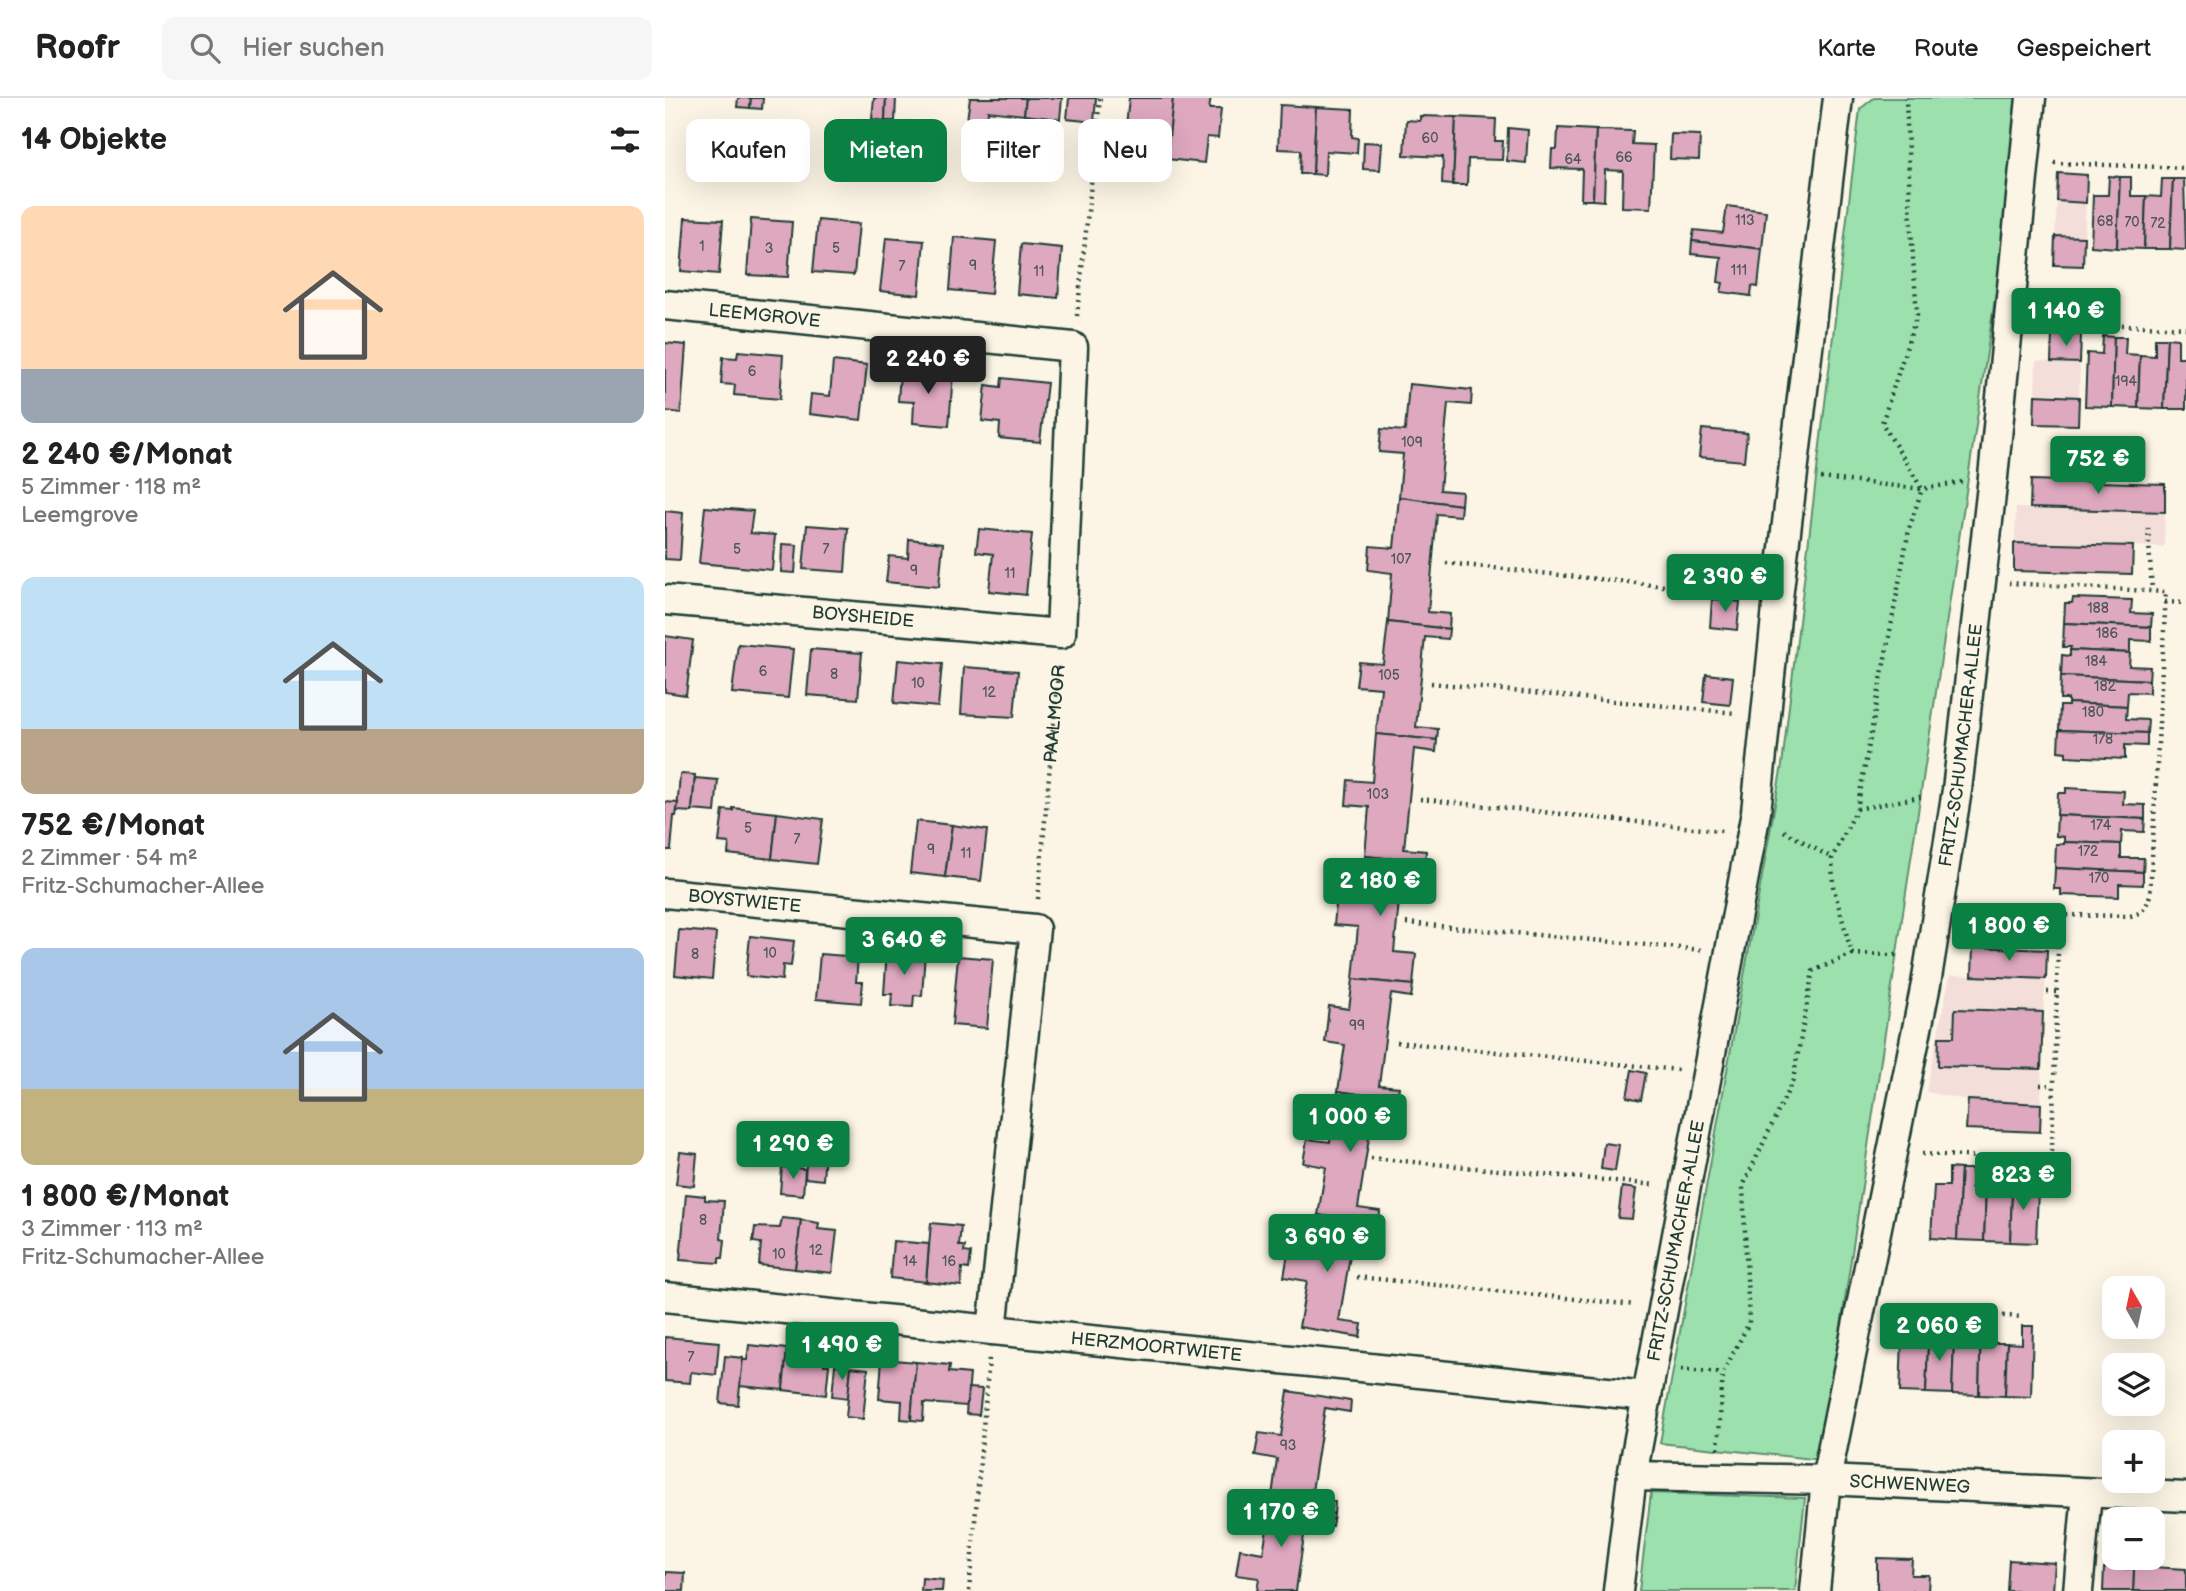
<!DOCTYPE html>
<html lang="de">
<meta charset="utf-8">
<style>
body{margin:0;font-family:"Balsamiq Sans",sans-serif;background:#f6f6f6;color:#222;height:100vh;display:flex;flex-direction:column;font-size:26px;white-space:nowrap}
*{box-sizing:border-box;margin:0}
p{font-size:23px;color:#767676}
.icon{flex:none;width:38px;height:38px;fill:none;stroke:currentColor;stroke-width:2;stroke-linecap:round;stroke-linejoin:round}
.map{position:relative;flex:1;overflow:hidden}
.side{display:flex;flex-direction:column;background:#fff;width:665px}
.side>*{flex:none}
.banner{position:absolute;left:21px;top:21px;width:665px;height:63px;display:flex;gap:14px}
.needle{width:46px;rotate:351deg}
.controls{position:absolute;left:1437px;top:1178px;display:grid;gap:14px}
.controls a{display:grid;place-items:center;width:63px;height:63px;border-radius:14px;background:#fff;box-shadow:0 7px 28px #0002;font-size:35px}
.price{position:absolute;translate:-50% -60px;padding:0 16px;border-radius:7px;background:#0b8043;color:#fff;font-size:23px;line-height:46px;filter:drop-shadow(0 2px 4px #0008)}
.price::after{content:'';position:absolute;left:50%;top:42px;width:21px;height:16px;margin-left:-10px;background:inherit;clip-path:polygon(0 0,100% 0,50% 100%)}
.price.on{background:#222;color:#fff}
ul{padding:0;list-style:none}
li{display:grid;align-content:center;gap:14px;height:371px;padding:0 21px}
li span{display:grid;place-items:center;height:217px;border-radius:14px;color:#555}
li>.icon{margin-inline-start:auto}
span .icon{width:126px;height:126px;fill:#fffc;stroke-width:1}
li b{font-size:30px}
h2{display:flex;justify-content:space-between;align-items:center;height:84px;padding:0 21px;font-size:30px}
.tag{padding:0 24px;border-radius:14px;background:#fff;box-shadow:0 7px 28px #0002;font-size:24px;line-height:63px}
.tag.on{background:#0b8043;color:#fff}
header{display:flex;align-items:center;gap:42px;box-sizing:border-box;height:98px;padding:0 35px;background:#fff;border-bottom:2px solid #e0e0e0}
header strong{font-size:33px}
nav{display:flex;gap:38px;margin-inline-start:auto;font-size:24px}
.search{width:490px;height:63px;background:#f6f6f6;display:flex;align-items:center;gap:18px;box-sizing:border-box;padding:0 24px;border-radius:14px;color:#767676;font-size:26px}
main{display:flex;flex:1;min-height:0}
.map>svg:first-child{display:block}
.built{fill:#f3deda}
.green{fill:#9ce1ad;stroke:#5e8f70;stroke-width:2}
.building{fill:#dea8bf;stroke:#1f3d34;stroke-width:2}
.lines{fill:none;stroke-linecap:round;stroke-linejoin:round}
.street-casing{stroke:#1f3d34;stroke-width:33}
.path{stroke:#1f3d34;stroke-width:4.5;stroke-dasharray:2 5;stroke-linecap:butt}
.street{stroke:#fcf5e5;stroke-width:28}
.labels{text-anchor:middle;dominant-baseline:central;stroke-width:5;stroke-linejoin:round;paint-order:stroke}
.number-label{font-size:14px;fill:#4f5857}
.street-label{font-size:18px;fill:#1f3d34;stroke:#fcf5e5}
</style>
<header>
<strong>Roofr</strong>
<div class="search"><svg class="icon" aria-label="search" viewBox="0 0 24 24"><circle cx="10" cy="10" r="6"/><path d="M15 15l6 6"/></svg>Hier suchen</div>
<nav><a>Karte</a><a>Route</a><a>Gespeichert</a></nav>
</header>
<main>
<section class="side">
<h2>14 Objekte<svg class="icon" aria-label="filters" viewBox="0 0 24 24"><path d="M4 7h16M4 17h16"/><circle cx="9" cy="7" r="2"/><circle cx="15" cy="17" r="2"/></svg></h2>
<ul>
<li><span style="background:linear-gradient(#ffd9b3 75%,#9aa5b1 0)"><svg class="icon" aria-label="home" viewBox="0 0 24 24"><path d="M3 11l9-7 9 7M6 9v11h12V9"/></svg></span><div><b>2 240 €/Monat</b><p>5 Zimmer · 118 m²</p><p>Leemgrove</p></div></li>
<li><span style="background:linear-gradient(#bfe0f5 70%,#b9a48a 0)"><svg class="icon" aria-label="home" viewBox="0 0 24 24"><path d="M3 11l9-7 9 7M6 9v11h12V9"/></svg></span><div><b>752 €/Monat</b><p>2 Zimmer · 54 m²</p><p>Fritz-Schumacher-Allee</p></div></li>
<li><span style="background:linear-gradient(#a9c7e8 65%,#c2b280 0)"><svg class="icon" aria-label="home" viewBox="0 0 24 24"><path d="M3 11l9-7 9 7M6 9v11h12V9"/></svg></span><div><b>1 800 €/Monat</b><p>3 Zimmer · 113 m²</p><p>Fritz-Schumacher-Allee</p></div></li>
</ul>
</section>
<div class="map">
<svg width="1521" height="1493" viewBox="0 0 1521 1493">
<rect width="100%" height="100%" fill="#fcf5e5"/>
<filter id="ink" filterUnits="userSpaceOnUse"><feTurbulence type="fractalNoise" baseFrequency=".0143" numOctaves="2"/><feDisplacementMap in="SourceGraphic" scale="14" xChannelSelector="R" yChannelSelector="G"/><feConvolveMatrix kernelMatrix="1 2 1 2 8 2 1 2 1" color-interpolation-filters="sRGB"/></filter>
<g filter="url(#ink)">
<!-- built -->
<g class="built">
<polygon points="1392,103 1421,105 1419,139 1390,138"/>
<polygon points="1371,263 1415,265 1414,299 1370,297"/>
<polygon points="1351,410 1500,414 1499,449 1350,445"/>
<polygon points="1285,877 1381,881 1378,914 1376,1006 1303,1002 1261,994"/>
</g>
<!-- green -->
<g class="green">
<polygon points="1209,0 1360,0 1156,1362 995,1345 1117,667 1195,11"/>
<polygon points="986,1395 1140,1400 1130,1493 974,1493"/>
</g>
<!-- building -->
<g class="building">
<polygon points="73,0 86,0 85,10 72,9"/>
<polygon points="86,0 98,0 97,11 85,10"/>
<polygon points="209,0 221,0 220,23 207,21"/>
<polygon points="221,0 231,0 230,23 220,23"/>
<polygon points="305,0 361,0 359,17 323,13 321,31 301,29"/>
<polygon points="361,0 397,0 395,21 359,17"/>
<polygon points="404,0 431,0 429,24 402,21"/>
<polygon points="464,0 508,0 502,61 492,60 495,32 461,29"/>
<polygon points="508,0 546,0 544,11 556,11 553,40 542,39 539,65 502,61"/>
<polygon points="615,7 651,9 648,76 635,76 636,52 613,51"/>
<polygon points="651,9 688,11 687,39 693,40 692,55 661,53 660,77 648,76"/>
<polygon points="755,18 791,19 788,87 777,86 778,59 739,57 741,22 755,23"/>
<polygon points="791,19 831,21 830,43 838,43 837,62 803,61 802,87 788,87"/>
<polygon points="843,30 863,32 861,65 842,63"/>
<polygon points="893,30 931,32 928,102 916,102 917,71 886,70 887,51 892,51"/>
<polygon points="931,32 968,33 967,46 989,47 986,110 957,109 958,73 940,72 939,103 928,102"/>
<polygon points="1006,36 1035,37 1034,62 1005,61"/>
<polygon points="699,44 717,45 715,72 698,71"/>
<polygon points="1393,75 1422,77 1421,105 1392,103"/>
<polygon points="1444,78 1455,79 1452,150 1426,148 1428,97 1443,97"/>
<polygon points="1455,79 1466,79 1466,98 1481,98 1479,151 1452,150"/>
<polygon points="1497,81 1508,81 1505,151 1479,151 1481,98 1496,99"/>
<polygon points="1508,81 1519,81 1521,152 1505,151"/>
<polygon points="1062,108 1101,113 1097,151 1027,143 1029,132 1058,135"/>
<polygon points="20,120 58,122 54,176 16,173"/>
<polygon points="86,121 127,124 123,179 82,177"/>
<polygon points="153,122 194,126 189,177 148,174"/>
<polygon points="1390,138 1419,139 1418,168 1389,167"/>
<polygon points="289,139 331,143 326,196 285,192"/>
<polygon points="221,140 259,143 254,197 215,193"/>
<polygon points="1027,143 1097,151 1093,189 1087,188 1086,198 1056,194 1058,185 1053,184 1056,159 1026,156"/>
<polygon points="356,146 397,150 393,200 352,196"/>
<polygon points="1387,236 1416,237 1415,265 1386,264"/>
<polygon points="1438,238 1449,239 1447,309 1420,308 1422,255 1437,256"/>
<polygon points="1449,239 1461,239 1460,256 1475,257 1473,310 1447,309"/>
<polygon points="1490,240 1502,240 1499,311 1473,310 1475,257 1490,258"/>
<polygon points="1502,240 1513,241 1513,259 1521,259 1521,311 1499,311"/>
<polygon points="0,245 21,247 16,315 0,313"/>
<polygon points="73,253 118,257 115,301 69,297 70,287 56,286 58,259 72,260"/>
<polygon points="168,263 202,267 196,322 144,316 146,296 165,298"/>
<polygon points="253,273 288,275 284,328 248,325 249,304 233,303 235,275 253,277"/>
<polygon points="337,280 382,285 375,344 334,340 335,325 317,323 321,287 336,289"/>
<polygon points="744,286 807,292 806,307 783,305 775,392 797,394 796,407 734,399 738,356 714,354 716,331 740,333"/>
<polygon points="1370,297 1414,299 1413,327 1369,326"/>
<polygon points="1037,331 1082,335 1079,363 1034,359"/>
<polygon points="1366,382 1500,386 1500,414 1365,410"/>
<polygon points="734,399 796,407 795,418 772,416 763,514 785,516 784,531 723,524 727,475 703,472 705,448 729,450"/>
<polygon points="40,409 88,413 85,435 110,437 107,472 34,465"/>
<polygon points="0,413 18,415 15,462 0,461"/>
<polygon points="142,427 183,430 180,474 138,471"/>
<polygon points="314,431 367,436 361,497 324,493 328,456 311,454"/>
<polygon points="244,441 278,445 274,489 221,484 224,458 243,460"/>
<polygon points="1349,445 1468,448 1467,476 1349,473"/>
<polygon points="117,446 132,447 130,475 116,474"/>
<polygon points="1408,500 1467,502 1466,515 1487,516 1486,529 1399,525 1400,505 1407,505"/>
<polygon points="1047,501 1075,504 1072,532 1045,529"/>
<polygon points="723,524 784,531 783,541 760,539 751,629 773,631 772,642 711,636 716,590 691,588 694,564 718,566"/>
<polygon points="1399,525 1486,529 1486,543 1465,542 1465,555 1405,552 1406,549 1398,549"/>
<polygon points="0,538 28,542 21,597 0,594"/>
<polygon points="73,546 128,551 123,600 67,595"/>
<polygon points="146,551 197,555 193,601 142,597"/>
<polygon points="1405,552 1465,555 1464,568 1485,569 1484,582 1396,578 1397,557 1405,558"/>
<polygon points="233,562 277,566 273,609 229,605"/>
<polygon points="299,569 353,573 349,619 296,616"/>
<polygon points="1041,576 1068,579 1065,607 1038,604"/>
<polygon points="1396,578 1484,582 1484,595 1463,594 1462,608 1403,605 1403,601 1395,601"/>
<polygon points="1403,605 1462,608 1461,621 1483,622 1482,635 1394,632 1395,608 1403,608"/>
<polygon points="1394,632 1482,635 1482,648 1460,647 1460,661 1401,658 1401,654 1393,653"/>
<polygon points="711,636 772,642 771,654 749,651 739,751 761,753 760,764 700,758 704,709 681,707 683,682 707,684"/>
<polygon points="15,676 30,677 27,714 12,713"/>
<polygon points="30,680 53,682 50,714 27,712"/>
<polygon points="1401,690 1459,693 1458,706 1480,707 1480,721 1392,717 1393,695 1401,695"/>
<polygon points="0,704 13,705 11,718 9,718 6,752 0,752"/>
<polygon points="68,710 112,715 107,761 63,756 64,745 54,744 58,712 68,713"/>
<polygon points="112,715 158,721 152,766 107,761"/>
<polygon points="1392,717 1480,721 1479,734 1457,733 1456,746 1399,744 1399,739 1391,738"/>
<polygon points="251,723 287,727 280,779 245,775"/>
<polygon points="287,727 322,732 316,783 280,779"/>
<polygon points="1399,744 1456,746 1456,760 1479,760 1478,774 1390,770 1391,746 1399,746"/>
<polygon points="700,758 760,764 757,795 735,793 729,854 751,856 748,887 688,881 693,829 669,827 673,786 697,789"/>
<polygon points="1390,770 1478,774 1478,787 1454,786 1454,799 1396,797 1396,791 1389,791"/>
<polygon points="14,832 51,835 47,881 10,877"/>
<polygon points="85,838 129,843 126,868 118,867 117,882 81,878"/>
<polygon points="1308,849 1382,852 1381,881 1307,878"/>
<polygon points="222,852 260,854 257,898 249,897 248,909 226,908 227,896 219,896"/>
<polygon points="155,856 193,859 191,884 198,884 196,905 151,901"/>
<polygon points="293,858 328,861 322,930 287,927"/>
<polygon points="688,881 748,887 746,899 726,896 714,987 734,989 732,1002 673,993 680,947 660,944 664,908 684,911"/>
<polygon points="1290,911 1378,914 1376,971 1273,968 1274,939 1289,939"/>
<polygon points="967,972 981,975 976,1002 962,999"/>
<polygon points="673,993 732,1002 727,1036 705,1033 693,1110 715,1113 714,1127 653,1117 661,1069 638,1065 642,1041 665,1044"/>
<polygon points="1303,1002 1376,1006 1375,1034 1301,1031"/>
<polygon points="939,1045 954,1047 950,1073 936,1071"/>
<polygon points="142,1053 160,1054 158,1082 140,1080"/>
<polygon points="15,1054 32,1056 29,1088 11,1086"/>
<polygon points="117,1069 140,1071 138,1097 115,1095"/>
<polygon points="1284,1070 1296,1071 1292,1142 1266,1140 1269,1088 1284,1088"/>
<polygon points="1296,1071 1307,1071 1306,1090 1321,1090 1319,1143 1292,1142"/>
<polygon points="1336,1073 1348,1073 1345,1144 1319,1143 1321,1090 1336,1091"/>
<polygon points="1348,1073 1359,1074 1358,1091 1373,1092 1371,1145 1345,1144"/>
<polygon points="957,1089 971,1091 967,1121 953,1120"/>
<polygon points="21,1096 40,1098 40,1102 59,1103 56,1141 60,1142 58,1160 54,1160 54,1165 15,1162"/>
<polygon points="653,1117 714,1127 712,1137 689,1134 674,1223 697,1226 695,1239 634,1229 642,1183 619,1179 623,1155 646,1159"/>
<polygon points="117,1120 136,1122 130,1171 94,1167 96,1145 88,1144 90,1129 115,1130"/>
<polygon points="136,1122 154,1125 153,1131 172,1133 167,1175 130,1171"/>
<polygon points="266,1125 296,1128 294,1148 300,1148 299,1154 306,1155 304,1171 297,1170 296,1188 261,1184"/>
<polygon points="228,1143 264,1146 261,1184 225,1180"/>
<polygon points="1253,1224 1264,1224 1261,1295 1235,1294 1237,1241 1252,1242"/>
<polygon points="1264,1224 1275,1225 1274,1242 1289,1243 1287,1296 1261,1295"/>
<polygon points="1305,1225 1316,1226 1314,1297 1287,1296 1289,1243 1304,1244"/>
<polygon points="1316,1226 1328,1226 1327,1245 1342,1245 1340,1298 1314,1297"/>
<polygon points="1357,1228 1368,1228 1366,1299 1340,1298 1342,1245 1357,1246"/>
<polygon points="0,1239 54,1244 51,1277 26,1274 25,1285 0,1283"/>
<polygon points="84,1247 122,1251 118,1292 74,1288 77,1262 82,1262"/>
<polygon points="122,1251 160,1255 159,1267 164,1267 161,1297 118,1292"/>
<polygon points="60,1258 78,1260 73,1307 55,1305"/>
<polygon points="217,1261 251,1264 246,1322 236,1321 237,1303 214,1301"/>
<polygon points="251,1264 285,1267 284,1274 305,1276 302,1308 259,1305 258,1323 246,1322"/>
<polygon points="170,1267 186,1269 183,1300 167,1298"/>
<polygon points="186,1269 203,1271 198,1321 181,1319"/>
<polygon points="303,1290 317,1291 314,1317 301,1316"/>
<polygon points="623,1293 686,1303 685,1314 660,1310 646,1400 670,1404 669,1416 606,1406 612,1361 590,1357 594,1335 616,1338"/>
<polygon points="606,1406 669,1416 667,1428 641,1424 631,1493 592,1493 594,1480 571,1477 575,1451 598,1455"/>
<polygon points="1212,1460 1247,1461 1246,1477 1264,1477 1263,1493 1212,1493"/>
<polygon points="1344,1462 1390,1465 1388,1493 1342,1493"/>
<polygon points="1469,1468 1521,1471 1521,1493 1468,1493"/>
<polygon points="1439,1470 1469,1471 1468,1493 1438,1493"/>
<polygon points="1,1474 20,1475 19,1493 0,1493"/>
<polygon points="257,1480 278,1482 277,1493 256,1493"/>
</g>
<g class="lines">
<!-- street casing -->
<g class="street-casing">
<g id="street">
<path id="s2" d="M 0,207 L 408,249 L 396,536 L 0,502"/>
<path id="s3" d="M 0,795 L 370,831 L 327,1232"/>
<path id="s4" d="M 0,1199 L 982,1298"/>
<path id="s5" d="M 967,1378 L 1161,1382 L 1521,1399"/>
<path id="s6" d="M 953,1493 L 967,1378 L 1091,714 L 1113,500 L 1173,0"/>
<path id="s7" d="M 1150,1493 L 1161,1382 L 1261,886 L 1292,692 L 1328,379 L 1366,0"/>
<polyline points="1413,1493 1422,1395"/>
</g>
</g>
<!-- path -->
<g class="path">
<polyline points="1389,65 1521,70"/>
<polyline points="412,218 435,0"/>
<polyline points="1373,223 1521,230"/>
<polyline points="1156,380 1257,391 1297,384"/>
<polyline points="1483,430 1487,493"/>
<polyline points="781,465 1085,497"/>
<polyline points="1500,504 1521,505"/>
<polyline points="766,585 1071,615"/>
<polyline points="755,701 1057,733"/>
<polyline points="1192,711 1260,698"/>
<polyline points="1119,733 1167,760"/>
<path id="s1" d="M 373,801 L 394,565"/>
<polyline points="741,825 1037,852"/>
<polyline points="1187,856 1235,857"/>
<polyline points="1382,894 1392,894"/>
<polyline points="732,944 1013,972"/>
<polyline points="1375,987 1389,987"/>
<path d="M 1257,1056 L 1377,1062 L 1384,1058 L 1387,1050 L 1394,817 L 1465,818 C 1478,815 1481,810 1485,797 L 1501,494 L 1344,485"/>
<polyline points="706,1060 991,1087"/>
<polyline points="692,1179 970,1207"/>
<polyline points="1226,1211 1358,1219"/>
<polyline points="1016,1272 1058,1275"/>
<polyline points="1053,1351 1058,1275 1084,1225 1078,1088 1128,982 1148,873 1187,856 1168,788 1167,760 1192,711 1244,431 1257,391 1217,325 1252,217 1246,130 1241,0"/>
<polyline points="304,1493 324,1260"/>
</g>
<!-- street -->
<use href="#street" class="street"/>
</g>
</g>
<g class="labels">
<!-- number labels -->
<g class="number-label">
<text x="765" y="40">60</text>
<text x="959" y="59">66</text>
<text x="908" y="61">64</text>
<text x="1080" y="122">113</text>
<text x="1440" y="123">68</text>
<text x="1467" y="124">70</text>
<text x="1493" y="125">72</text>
<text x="37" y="148">1</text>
<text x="104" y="150">3</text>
<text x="171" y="150">5</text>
<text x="308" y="167">9</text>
<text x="237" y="168">7</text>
<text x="1074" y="172">111</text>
<text x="374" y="173">11</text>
<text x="87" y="273">6</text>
<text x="1461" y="283">194</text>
<text x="747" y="344">109</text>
<text x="72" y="451">5</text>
<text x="161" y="451">7</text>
<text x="736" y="461">107</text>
<text x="249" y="472">9</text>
<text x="345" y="475">11</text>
<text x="1433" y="510">188</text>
<text x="1442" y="535">186</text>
<text x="1431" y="563">184</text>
<text x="98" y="573">6</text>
<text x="169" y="576">8</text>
<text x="724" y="577">105</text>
<text x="253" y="585">10</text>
<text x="1440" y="588">182</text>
<text x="324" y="594">12</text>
<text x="1428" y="614">180</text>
<text x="1438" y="641">178</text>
<text x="713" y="696">103</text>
<text x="1436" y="727">174</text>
<text x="83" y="730">5</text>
<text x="132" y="741">7</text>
<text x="266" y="751">9</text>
<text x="1423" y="753">172</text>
<text x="301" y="755">11</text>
<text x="1434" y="780">170</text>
<text x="105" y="855">10</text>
<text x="30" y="856">8</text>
<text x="692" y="927">99</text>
<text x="38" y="1122">8</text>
<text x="151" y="1152">12</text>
<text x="114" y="1156">10</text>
<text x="245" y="1163">14</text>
<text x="284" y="1163">16</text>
<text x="26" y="1259">7</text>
<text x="623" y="1347">93</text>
</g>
<!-- street labels -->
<g class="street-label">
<text stroke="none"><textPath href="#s2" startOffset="100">LEEMGROVE</textPath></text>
<text transform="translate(198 519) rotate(5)">BOYSHEIDE</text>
<text stroke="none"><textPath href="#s1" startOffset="186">PAALMOOR</textPath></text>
<text stroke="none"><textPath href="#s7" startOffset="859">FRITZ-SCHUMACHER-ALLEE</textPath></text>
<text stroke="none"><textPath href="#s3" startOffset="80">BOYSTWIETE</textPath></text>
<text stroke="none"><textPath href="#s6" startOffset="355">FRITZ-SCHUMACHER-ALLEE</textPath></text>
<text stroke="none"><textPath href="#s4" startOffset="494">HERZMOORTWIETE</textPath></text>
<text stroke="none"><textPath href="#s5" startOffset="278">SCHWENWEG</textPath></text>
</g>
</g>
</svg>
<div class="controls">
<a><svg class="needle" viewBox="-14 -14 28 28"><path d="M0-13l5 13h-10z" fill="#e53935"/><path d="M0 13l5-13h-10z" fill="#767676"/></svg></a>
<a><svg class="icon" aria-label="layers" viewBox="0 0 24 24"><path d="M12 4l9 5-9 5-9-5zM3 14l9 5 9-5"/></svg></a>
<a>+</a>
<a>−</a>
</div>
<b class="price" style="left:1401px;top:250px">1 140 €</b>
<b class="price on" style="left:263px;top:298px">2 240 €</b>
<b class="price" style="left:1433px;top:398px">752 €</b>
<b class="price" style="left:1060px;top:516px">2 390 €</b>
<b class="price" style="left:715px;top:820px">2 180 €</b>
<b class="price" style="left:1344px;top:865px">1 800 €</b>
<b class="price" style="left:239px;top:879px">3 640 €</b>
<b class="price" style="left:685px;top:1056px">1 000 €</b>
<b class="price" style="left:128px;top:1083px">1 290 €</b>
<b class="price" style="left:1358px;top:1114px">823 €</b>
<b class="price" style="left:662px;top:1176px">3 690 €</b>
<b class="price" style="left:1274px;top:1265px">2 060 €</b>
<b class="price" style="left:177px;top:1284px">1 490 €</b>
<b class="price" style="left:616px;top:1451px">1 170 €</b>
<div class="banner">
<a class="tag">Kaufen</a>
<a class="tag on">Mieten</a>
<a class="tag">Filter</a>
<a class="tag">Neu</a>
</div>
</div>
</main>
